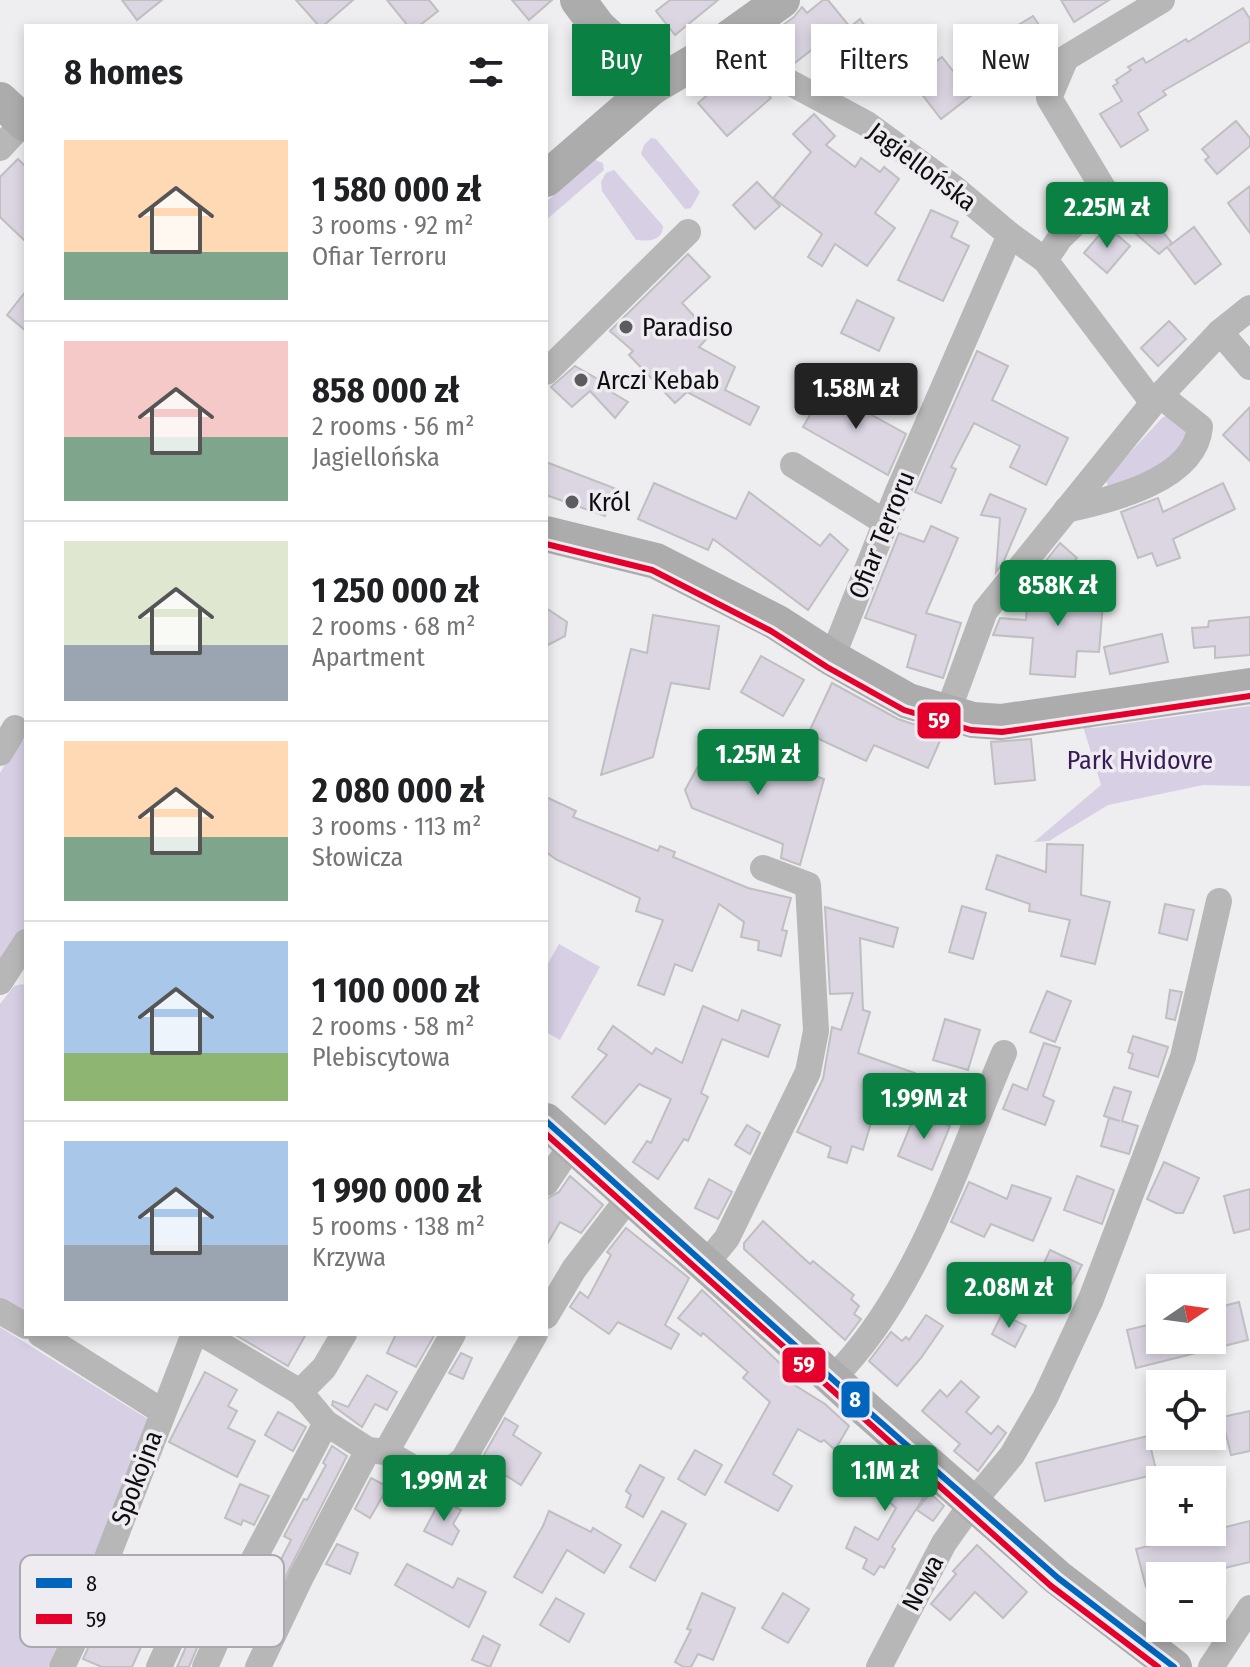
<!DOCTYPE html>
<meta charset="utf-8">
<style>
body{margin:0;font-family:"Fira Sans Condensed",sans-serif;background:#f2f2f2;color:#202124;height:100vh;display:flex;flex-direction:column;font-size:30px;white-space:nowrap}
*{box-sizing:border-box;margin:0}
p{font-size:26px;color:#757577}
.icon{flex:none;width:44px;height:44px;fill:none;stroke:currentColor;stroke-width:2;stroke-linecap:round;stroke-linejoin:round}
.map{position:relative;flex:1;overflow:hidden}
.panel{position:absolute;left:24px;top:24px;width:524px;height:1312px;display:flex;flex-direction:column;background:#fff;border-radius:0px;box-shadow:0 4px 12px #0003}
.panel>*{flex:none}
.guide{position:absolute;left:572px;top:24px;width:558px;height:72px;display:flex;gap:16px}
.needle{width:52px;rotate:77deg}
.fabs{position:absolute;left:1146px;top:1274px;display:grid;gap:16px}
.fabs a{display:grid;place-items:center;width:80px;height:80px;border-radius:0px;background:#fff;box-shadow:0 4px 12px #0003;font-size:40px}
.price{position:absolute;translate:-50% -68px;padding:0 18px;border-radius:8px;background:#0b8043;color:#fff;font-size:26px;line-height:52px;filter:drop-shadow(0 2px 4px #0008)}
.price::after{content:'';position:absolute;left:50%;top:48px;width:24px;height:18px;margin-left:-12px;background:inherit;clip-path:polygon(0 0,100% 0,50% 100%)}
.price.active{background:#222;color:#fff}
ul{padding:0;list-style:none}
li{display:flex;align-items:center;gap:24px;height:200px;padding:0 40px}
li+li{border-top:2px solid #e0e0e0}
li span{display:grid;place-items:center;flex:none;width:224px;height:160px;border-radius:0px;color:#555}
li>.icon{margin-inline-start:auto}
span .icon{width:96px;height:96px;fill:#fffc;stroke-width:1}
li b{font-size:34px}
h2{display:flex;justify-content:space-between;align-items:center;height:96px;padding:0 40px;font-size:34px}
.tag{padding:0 28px;border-radius:0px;background:#fff;box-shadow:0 4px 12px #0003;font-size:28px;line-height:72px}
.tag.active{background:#0b8043;color:#fff}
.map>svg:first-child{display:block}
.green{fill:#d7cfe4}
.building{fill:#dbd6e2;stroke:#bfbfc1;stroke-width:2}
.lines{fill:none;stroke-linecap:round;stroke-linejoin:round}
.street{stroke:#b7b7b7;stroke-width:26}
.secondary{stroke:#adacad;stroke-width:36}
.bus-1-casing{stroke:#eeecf1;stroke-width:12}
.bus-2-casing{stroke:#eeecf1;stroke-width:12}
.bus-1{stroke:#0065bd;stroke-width:6}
.bus-2{stroke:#e4002b;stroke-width:6}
.poi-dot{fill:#5c5c5e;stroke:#eeecf1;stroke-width:3}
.labels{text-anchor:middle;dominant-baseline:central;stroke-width:7;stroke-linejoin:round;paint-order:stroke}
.street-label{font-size:26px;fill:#0e0e0f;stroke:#eeecf1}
.poi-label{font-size:26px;fill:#0e0e0f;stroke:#eeecf1;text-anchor:start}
.park-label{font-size:26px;fill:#381a57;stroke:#eeecf1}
.key{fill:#eeecf1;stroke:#aba9ad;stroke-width:2}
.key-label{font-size:22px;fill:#0e0e0f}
.line-badge{stroke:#eeecf1;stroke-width:3}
.badge-label{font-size:22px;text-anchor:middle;font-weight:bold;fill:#fff}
</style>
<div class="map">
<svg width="1250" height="1667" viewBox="0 0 1250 1667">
<rect width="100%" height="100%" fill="#eeedf0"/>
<!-- green -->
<g class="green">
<polygon points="651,138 656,139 700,192 691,208 685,209 641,154 644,145"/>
<polygon points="595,160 603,163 604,170 546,220 546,202"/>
<path d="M 614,170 L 663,226 C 662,242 648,241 636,240 L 602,191 L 601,182 L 606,173 Z"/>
<polygon points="1167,415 1190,428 1188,444 1113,496 1105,480 1162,418"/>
<polygon points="1250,706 1250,786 1203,785 1108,805 1049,841 1034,842 1101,785 1083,726 1094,728"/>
<polygon points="20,739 26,741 26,931 0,973 0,773"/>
<polygon points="559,944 600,967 560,1040 546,1032 546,967"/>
<polygon points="22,984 26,986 26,1314 0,1299 0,1004 14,986"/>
<polygon points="0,1327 151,1421 48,1667 0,1667"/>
</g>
<!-- building -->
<g class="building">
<polygon points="122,0 162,0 137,20"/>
<polygon points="296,0 353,0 323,26 319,26"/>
<polygon points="387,0 429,0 438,11 419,26 408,26"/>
<polygon points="512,0 552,0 529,20"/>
<polygon points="670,0 718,0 675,35 656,11"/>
<polygon points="823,0 828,0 850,27 860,19 879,46 854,65 831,35 792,65 761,49 765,45 761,41 794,17 802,7 807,13"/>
<polygon points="1061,0 1109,0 1074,22"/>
<polygon points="1243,8 1250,19 1250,41 1163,91 1166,95 1138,113 1148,130 1121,147 1100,114 1122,101 1113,86 1118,83 1116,80 1131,70 1128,67 1143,58 1146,63 1186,39 1188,42"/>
<polygon points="1033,16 1051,43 1028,58 1010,30"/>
<polygon points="899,30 919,56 904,71 900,65 896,68 879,45"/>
<polygon points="942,57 972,95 941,119 914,84 924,71"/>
<polygon points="735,71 764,87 762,88 771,98 727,136 698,103"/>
<polygon points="814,114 835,136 826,145 855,167 861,158 880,172 884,167 899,179 875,213 895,228 867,266 835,244 822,266 808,257 822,234 773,198 811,152 793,134"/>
<polygon points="1236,121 1250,138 1250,146 1217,174 1205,160 1209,157 1202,149"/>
<polygon points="18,159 26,167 26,242 0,217 0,177"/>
<polygon points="757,182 780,206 755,229 733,205"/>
<polygon points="1250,186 1250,233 1228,203"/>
<polygon points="931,210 958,222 951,237 969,246 943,301 898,280"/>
<polygon points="1151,218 1172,243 1169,246 1194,227 1221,264 1195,284 1167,247 1159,254 1135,233"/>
<polygon points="1107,226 1130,246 1107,273 1084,253"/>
<polygon points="688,254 710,277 682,303 711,334 699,347 735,367 725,390 759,407 750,425 687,392 675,403 629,355 633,351 610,331"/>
<polygon points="26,291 26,331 7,315"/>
<polygon points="857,300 894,318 879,351 841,333"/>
<polygon points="1169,321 1186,339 1158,366 1141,348"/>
<polygon points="977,351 1008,366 992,400 1068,438 1046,485 1010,467 1020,446 974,423 951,467 956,469 941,503 915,492"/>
<polygon points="575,366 601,381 598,384 628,402 615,418 590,391 572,407 551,387"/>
<polygon points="825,389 906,434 888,475 803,427"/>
<polygon points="1250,407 1250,461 1223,435"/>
<polygon points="546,462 614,488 605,516 546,495"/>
<polygon points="654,483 736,519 749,492 820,546 830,534 848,550 808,610 713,539 708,550 638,519"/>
<polygon points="1223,483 1235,509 1173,539 1180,558 1157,566 1152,553 1138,558 1121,512 1158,498 1163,512"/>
<polygon points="990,494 1026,509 1003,563 996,572 1000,518 981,515"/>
<polygon points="931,526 958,538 926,613 961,623 943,678 907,667 916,635 865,618 899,533 924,542"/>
<polygon points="1060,543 1077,558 1057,581 1041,567"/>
<polygon points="1028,586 1104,591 1099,652 1077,651 1075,677 1030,674 1033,638 993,635 1000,618 1026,620"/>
<polygon points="546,608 567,622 565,636 546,646"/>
<polygon points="653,615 719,626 709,689 671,683 653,757 601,775 631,649 647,653"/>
<polygon points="1250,617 1250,655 1215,658 1215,646 1194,648 1192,628 1208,627 1209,621"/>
<polygon points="1162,634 1168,662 1110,674 1104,647"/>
<polygon points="761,656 804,680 783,716 741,692"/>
<polygon points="832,683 898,719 943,734 928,768 874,745 866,761 808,734"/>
<polygon points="1031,739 1035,780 995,784 991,742"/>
<polygon points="739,746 824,779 800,865 781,858 783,844 692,808 685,790 701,761"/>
<polygon points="546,797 576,811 573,817 658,851 660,846 675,852 673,857 748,888 791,898 782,930 787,931 781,956 758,950 759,941 741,937 744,922 719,904 692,971 675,964 664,995 638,985 663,920 636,911 640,898 557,860 546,852"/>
<polygon points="1047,844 1083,845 1081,895 1110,902 1095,964 1061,956 1070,920 1029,911 1030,904 986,889 997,855 1046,872"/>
<polygon points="1165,904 1194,910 1187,940 1159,933"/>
<polygon points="962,906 986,913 973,959 949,952"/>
<polygon points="825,907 898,928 893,947 860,938 863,1010 870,1012 858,1053 915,1073 904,1108 878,1099 863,1150 852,1146 847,1163 828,1157 831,1147 797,1132 823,1079 832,1027 841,1030 853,993 830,994"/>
<polygon points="1170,990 1182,992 1175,1020 1166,1018"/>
<polygon points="1047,991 1071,1001 1055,1042 1030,1032"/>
<polygon points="703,1006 738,1021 742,1010 780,1025 768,1057 722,1039 701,1093 708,1097 688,1141 684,1139 658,1179 633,1162 647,1141 651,1143 671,1099 639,1084 605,1124 572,1097 607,1055 598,1049 613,1026 652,1054 656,1048 682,1063"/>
<polygon points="945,1019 980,1030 968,1070 933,1060"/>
<polygon points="1133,1036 1168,1047 1158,1077 1129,1068 1133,1054 1128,1052"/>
<polygon points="1044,1043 1060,1048 1043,1096 1054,1101 1045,1125 1003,1109 1013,1084 1027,1090"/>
<polygon points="1114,1087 1131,1092 1122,1121 1138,1126 1129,1154 1101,1146 1109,1118 1120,1121 1104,1116"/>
<polygon points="916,1112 950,1126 932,1170 898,1156"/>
<polygon points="747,1125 760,1133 750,1154 735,1145"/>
<polygon points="1164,1162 1199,1178 1183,1213 1176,1213 1147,1199"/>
<polygon points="570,1176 603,1205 581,1233 560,1222 546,1246 546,1199 559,1192"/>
<polygon points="1077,1176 1114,1190 1102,1224 1064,1210"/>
<polygon points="709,1179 732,1192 718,1219 695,1208"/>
<polygon points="969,1182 1007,1199 1012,1185 1051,1198 1033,1241 991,1224 984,1237 951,1222"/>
<polygon points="1250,1189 1250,1229 1234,1233 1224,1196"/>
<polygon points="763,1221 810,1264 813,1261 854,1295 851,1299 859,1306 854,1314 861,1319 845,1340 744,1249 744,1243"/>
<polygon points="626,1228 689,1278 665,1325 679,1334 671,1349 618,1322 609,1334 570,1307 580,1292 588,1298 611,1255 607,1252"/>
<polygon points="1050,1250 1082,1265 1070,1288 1039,1274"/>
<polygon points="702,1290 786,1369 780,1376 825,1404 849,1426 835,1450 824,1440 821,1442 798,1429 773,1474 792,1486 778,1511 725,1482 770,1402 743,1378 748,1372 703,1333 701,1336 678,1318"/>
<polygon points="1239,1302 1248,1340 1136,1368 1127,1330 1160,1322 1160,1340 1212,1340 1212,1309"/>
<polygon points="1002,1314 1026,1326 1015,1347 992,1334"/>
<polygon points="926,1315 943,1326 921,1358 897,1386 869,1361 891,1332 902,1341 906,1337 909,1340"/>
<polygon points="234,1334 306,1334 288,1366"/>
<polygon points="396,1334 435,1334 416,1367 387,1353"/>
<polygon points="461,1353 472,1358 463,1379 449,1373"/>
<polygon points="205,1372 237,1390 228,1406 237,1411 228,1428 255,1441 237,1477 169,1442"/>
<polygon points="367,1375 397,1392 387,1410 375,1404 362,1427 332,1405 333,1401 348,1407"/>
<polygon points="961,1381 979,1397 966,1412 991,1434 998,1426 1006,1433 978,1471 954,1451 960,1444 922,1411 940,1390 947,1397"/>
<polygon points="1250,1411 1250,1451 1231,1455 1222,1417"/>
<polygon points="278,1412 306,1427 293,1451 265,1435"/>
<polygon points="505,1418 518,1426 513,1435 541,1453 521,1485 481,1460"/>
<polygon points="1148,1436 1157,1474 1045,1501 1036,1463"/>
<polygon points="332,1446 347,1456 260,1627 249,1622 291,1540 284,1536 304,1499 307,1500 326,1465 323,1463"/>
<polygon points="695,1450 722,1465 705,1495 678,1479"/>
<polygon points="873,1452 924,1497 892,1547 895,1549 884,1568 880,1566 874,1575 863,1568 867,1559 846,1548 855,1527 878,1540 896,1508 858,1475"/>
<polygon points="640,1465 664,1478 643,1517 626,1507 631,1495 626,1491"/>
<polygon points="371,1478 388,1487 370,1518 355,1509"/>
<polygon points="240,1484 269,1496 254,1525 243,1520 241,1525 225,1518"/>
<polygon points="930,1493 944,1506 933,1521 917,1510"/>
<polygon points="441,1499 461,1510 453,1524 459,1531 452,1545 424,1531"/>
<polygon points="549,1511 591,1532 593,1528 621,1545 604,1573 567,1550 542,1593 514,1577 543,1526"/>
<polygon points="662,1511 686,1524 655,1581 630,1567"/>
<polygon points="1250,1521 1250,1562 1191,1576 1160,1576 1160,1584 1146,1587 1136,1549"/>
<polygon points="337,1544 358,1553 350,1574 326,1564"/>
<polygon points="977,1545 1027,1592 1003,1618 975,1592 950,1620 931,1604 956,1574 953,1571"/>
<polygon points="407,1564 453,1588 458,1578 486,1592 469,1627 395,1585"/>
<polygon points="210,1593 218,1598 189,1667 177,1667"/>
<polygon points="702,1593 735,1608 713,1660 698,1654 691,1667 684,1667 675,1662 691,1630 687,1629"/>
<polygon points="783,1593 809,1609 788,1643 762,1628"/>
<polygon points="556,1598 584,1614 569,1642 540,1625"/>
<polygon points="97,1628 141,1647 132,1667 102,1667 83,1659"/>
<polygon points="483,1636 500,1645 490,1667 472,1660"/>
</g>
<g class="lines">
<!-- street -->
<g class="street">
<polyline points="720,45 867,124 953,187 1010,235 1045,260 1153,403"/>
<polyline points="0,148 24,122"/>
<polyline points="1045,260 1060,238 1106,193 1049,98 1066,58 1162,0"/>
<polyline points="1220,332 1250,367"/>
<polyline points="546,372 688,232"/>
<polyline points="793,465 886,523"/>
<path d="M 1066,510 C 1109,500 1195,481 1200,427 L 1161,396"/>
<polyline points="832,658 897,494 1010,235"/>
<polyline points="947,714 985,611 1153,403 1220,332 1250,308"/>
<polyline points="0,753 15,728"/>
<polyline points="0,982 26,942"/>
<polyline points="546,1183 572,1144"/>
<polyline points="705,1265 727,1238 808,1072 816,1031 808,885 763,868"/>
<polyline points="0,1311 26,1326"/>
<polyline points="546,1316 574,1269 630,1196"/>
<polyline points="40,1334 163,1412"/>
<polyline points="203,1334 300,1392"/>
<path d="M 833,1378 C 917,1294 958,1161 1004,1053"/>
<polyline points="326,1423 368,1450"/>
<polyline points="386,1452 427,1476 447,1472 463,1460 535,1334"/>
<polyline points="62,1667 77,1635 194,1334"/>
<polyline points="159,1667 201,1574 248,1570"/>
<polyline points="205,1667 248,1570 326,1423 300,1392 324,1368 344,1334"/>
<polyline points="258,1667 301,1577 368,1450 386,1452 453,1334"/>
<polyline points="879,1667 944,1543 973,1502 1012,1455 1045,1398 1091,1299 1183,1057 1219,901"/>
<polyline points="1211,1667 1250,1608"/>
</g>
<!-- secondary -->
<g class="secondary">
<polyline points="578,0 598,27 622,49 652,87"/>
<polyline points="0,100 26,124"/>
<polyline points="546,179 652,87 701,58 782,0"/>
<polyline points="546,534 656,561 776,622 832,658 908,701 973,720 1001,722 1250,686"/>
<polyline points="546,1121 869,1412 1058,1578 1174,1667"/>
</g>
<!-- bus-1 casing -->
<g class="bus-1-casing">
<polyline id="bus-1" points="546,1121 869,1412 1058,1578 1174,1667"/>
</g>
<!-- bus-2 casing -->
<g class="bus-2-casing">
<g id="bus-2">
<polyline points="546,544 652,570 771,631 827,667 904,710 971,730 1002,732 1250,696"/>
<polyline points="546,1134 1051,1586 1158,1667"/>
</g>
</g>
<!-- bus-1 -->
<use href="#bus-1" class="bus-1"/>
<!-- bus-2 -->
<use href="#bus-2" class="bus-2"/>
</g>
<!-- markers -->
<g class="poi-dot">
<circle cx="626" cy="327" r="8"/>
<circle cx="581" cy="380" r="8"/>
<circle cx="572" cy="502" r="8"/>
</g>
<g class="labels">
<!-- street labels -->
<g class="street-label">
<text transform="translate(922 167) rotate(37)">Jagiellońska</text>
<text transform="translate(882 535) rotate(-68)">Ofiar Terroru</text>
<text transform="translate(137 1478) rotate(-69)">Spokojna</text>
<text transform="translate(923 1583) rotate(-62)">Nowa</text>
</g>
<!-- poi labels -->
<g class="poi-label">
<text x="642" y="327">Paradiso</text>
<text x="597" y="380">Arczi Kebab</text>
<text x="588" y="502">Król</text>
</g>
<!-- park labels -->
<g class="park-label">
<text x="1140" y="760">Park Hvidovre</text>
</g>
</g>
<!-- legend -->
<rect x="20" y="1555" width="264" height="92" rx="12" class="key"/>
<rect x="36" y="1578" width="36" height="10" fill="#0065bd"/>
<rect x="36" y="1614" width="36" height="10" fill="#e4002b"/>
<g class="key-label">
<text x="86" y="1591">8</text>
<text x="86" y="1627">59</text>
</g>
<g class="line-badge">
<rect x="916" y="701" width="46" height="39" rx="8" fill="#e4002b"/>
<rect x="781" y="1346" width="46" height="38" rx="8" fill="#e4002b"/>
<rect x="840" y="1380" width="31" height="39" rx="8" fill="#0065bd"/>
</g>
<g class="badge-label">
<text x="939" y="728">59</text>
<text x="804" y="1372">59</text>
<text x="855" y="1407">8</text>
</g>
</svg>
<div class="fabs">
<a><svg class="needle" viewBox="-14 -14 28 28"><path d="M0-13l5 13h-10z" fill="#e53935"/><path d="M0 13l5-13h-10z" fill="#757577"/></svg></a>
<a><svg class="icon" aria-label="locate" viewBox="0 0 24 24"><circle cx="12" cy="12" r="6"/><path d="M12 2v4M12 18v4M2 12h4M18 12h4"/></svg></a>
<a>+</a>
<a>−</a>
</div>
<b class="price" style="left:1107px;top:250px">2.25M zł</b>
<b class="price active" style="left:856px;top:431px">1.58M zł</b>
<b class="price" style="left:1058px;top:628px">858K zł</b>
<b class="price" style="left:758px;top:797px">1.25M zł</b>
<b class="price" style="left:924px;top:1141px">1.99M zł</b>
<b class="price" style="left:1009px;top:1330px">2.08M zł</b>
<b class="price" style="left:885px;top:1513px">1.1M zł</b>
<b class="price" style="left:444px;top:1523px">1.99M zł</b>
<div class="guide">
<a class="tag active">Buy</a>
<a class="tag">Rent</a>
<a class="tag">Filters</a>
<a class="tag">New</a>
</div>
<section class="panel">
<h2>8 homes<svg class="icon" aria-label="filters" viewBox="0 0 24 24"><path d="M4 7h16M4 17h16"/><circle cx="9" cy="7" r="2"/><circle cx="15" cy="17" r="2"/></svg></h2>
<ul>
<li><span style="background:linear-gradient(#ffd9b3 70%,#7fa58c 0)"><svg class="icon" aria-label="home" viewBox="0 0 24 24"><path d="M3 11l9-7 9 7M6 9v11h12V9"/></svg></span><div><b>1 580 000 zł</b><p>3 rooms · 92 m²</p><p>Ofiar Terroru</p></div></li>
<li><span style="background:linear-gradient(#f6c9c9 60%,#7fa58c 0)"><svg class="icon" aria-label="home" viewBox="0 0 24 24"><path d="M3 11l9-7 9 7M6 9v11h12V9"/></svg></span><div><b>858 000 zł</b><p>2 rooms · 56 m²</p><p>Jagiellońska</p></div></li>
<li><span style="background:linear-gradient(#dfe7d0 65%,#9aa5b1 0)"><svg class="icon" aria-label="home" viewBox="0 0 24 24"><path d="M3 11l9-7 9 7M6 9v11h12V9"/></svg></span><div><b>1 250 000 zł</b><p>2 rooms · 68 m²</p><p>Apartment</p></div></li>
<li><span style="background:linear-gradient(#ffd9b3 60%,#7fa58c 0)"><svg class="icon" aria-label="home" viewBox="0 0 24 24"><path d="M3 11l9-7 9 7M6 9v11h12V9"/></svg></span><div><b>2 080 000 zł</b><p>3 rooms · 113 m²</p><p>Słowicza</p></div></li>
<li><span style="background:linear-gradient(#a9c7e8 70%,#8fb573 0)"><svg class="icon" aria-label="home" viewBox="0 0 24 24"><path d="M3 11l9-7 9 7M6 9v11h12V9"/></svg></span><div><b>1 100 000 zł</b><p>2 rooms · 58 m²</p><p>Plebiscytowa</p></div></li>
<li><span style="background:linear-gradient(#a9c7e8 65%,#9aa5b1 0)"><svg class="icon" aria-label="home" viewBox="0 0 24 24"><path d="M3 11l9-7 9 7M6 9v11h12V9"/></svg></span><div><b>1 990 000 zł</b><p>5 rooms · 138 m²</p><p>Krzywa</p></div></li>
</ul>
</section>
</div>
